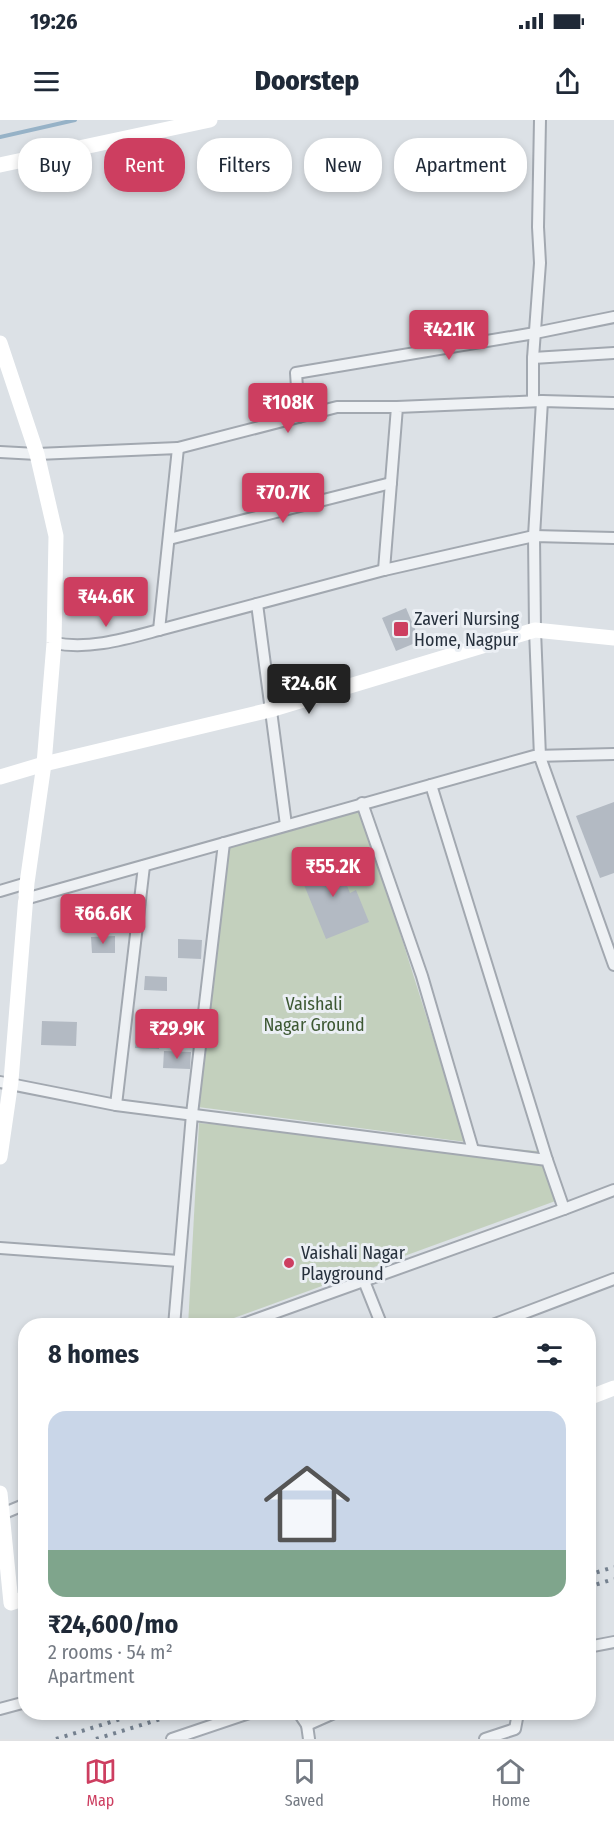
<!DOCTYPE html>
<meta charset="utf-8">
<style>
body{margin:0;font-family:"Fira Sans Condensed",sans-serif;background:#f2f2f3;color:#1f2937;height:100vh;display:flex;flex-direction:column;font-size:22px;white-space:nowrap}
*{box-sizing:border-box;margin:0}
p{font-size:20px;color:#747a83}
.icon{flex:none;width:33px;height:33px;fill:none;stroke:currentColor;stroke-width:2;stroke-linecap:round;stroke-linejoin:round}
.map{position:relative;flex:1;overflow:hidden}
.drawer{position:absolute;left:18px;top:1198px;width:578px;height:402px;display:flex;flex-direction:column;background:#fff;border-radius:24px;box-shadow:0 3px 9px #0003}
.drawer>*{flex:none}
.top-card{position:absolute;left:18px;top:18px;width:579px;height:54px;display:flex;gap:12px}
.price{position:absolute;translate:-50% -51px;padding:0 14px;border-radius:6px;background:#cd3e60;color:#fff;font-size:20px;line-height:39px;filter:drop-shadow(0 2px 3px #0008)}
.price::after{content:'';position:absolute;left:50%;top:36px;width:18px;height:14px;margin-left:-9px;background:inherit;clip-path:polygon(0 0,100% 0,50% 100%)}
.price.current{background:#222;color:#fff}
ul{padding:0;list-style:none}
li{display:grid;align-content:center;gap:12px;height:318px;padding:0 30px}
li+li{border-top:2px solid #e0e1e3}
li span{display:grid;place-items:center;height:186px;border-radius:18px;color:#555}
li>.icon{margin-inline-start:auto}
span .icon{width:108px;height:108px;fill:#fffc;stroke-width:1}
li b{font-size:26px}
h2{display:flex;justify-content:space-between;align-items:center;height:72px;padding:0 30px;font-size:26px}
.tag{padding:0 21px;border-radius:24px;background:#fff;box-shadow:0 3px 9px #0003;font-size:21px;line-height:54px}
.tag.current{background:#cd3e60;color:#fff}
.status{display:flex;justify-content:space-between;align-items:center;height:42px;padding:0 30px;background:#fff;direction:ltr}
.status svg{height:16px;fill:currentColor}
header{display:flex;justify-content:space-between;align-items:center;height:78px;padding:0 30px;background:#fff;font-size:27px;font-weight:800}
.tab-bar{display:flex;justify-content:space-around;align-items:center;height:84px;border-top:2px solid #e0e1e3;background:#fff;font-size:16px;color:#747a83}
.tab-bar a{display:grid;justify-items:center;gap:3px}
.tab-bar .current{color:#cd3e60}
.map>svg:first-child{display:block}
.green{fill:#c3d0bd}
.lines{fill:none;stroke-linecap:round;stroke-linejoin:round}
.stream{stroke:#96b2c7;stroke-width:4}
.building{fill:#b3bac3}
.street-casing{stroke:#a2a8b0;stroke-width:14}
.street{stroke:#eef1f4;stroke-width:10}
.secondary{stroke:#fff;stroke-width:15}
.rail{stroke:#75818f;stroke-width:4;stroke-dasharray:3 6;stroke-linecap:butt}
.poi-dot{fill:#cd3e60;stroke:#ebeff4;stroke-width:2}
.labels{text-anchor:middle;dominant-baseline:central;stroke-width:6;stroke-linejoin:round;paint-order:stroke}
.poi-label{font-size:18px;fill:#26303c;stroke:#ebeff4;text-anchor:start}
.park-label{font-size:18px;fill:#3d5833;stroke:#ebeff4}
</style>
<div class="status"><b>19:26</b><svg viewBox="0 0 49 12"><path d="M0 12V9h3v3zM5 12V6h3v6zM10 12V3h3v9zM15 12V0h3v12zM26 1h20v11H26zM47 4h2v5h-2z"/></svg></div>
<header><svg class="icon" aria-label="menu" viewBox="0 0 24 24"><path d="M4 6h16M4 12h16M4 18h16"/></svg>Doorstep<svg class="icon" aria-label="share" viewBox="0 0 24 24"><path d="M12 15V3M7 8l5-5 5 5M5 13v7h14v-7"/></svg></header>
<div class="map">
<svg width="614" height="1619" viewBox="0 0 614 1619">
<rect width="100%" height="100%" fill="#dce1e6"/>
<!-- green -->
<g class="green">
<polygon points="360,686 466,1022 198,987 226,724"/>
<polygon points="199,1003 537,1031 561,1079 212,1206 188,1206"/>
</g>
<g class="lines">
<!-- stream -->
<polyline class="stream" points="0,17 75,0"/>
</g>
<!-- building -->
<g class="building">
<polygon points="406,488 420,521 396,531 382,498"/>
<polygon points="614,682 614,753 600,758 576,696"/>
<polygon points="335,736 350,773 356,770 369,802 326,819 298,750"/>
<polygon points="115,816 115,833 92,833 91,817"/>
<polygon points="178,819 202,820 201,839 178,838"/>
<polygon points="145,856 167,857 167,871 144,870"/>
<polygon points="168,895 190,896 189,912 167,911"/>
<polygon points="42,901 77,902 76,926 41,925"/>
<polygon points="137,908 160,910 159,929 135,928"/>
<polygon points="164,931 191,932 190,949 163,948"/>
</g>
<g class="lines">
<!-- street casing -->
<g class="street-casing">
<g id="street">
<polyline points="533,238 614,233"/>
<polyline points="533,281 533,238 540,143 538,107 540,0"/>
<polyline points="542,281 397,287 384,450 534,416 614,418"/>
<polyline points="614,283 542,281 534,416 535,510 540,637 614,845"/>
<polyline points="299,297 296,253 535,213 614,197"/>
<polyline points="178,328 337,287 397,287"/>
<polyline points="0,332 37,334 178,328 159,510 384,450"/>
<polyline points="169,419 391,363"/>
<polyline points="257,484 286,705"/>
<path d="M 54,523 C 89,530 125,519 159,510"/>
<polyline points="431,665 547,1040"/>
<polyline points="362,683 422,856 473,1030"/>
<polyline points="0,771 27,763"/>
<polyline points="25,779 534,636 614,634"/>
<polyline points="0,962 116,985 547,1040 564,1089 614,1070"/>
<polyline points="116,985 144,746"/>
<polyline points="0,1128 179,1141"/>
<polyline points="364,1161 382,1206"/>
<polyline points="174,1206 192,994 224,723"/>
<polyline points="238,1206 564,1089"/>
<polyline points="490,1206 614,1159"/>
<polyline points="2,1394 26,1384"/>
<polyline points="588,1527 614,1522"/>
<polyline points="0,1589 26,1582"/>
<polyline points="299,1593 307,1605"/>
<polyline points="172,1619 249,1593"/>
<polyline points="309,1619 307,1605 334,1593"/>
<polyline points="485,1619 515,1609 518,1593"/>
</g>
</g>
<!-- street -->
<use href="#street" class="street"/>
<!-- secondary -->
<g class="secondary">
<polyline points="0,45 210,0"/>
<polyline points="0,223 37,334 56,416 54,523 44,644 27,763 11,961 0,1037"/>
<polyline points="0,657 44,644 270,590 535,510 614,518"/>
<polyline points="588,1278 614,1268"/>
<polyline points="0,1373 11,1483 26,1478"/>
</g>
<!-- rail -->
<g class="rail">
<polyline points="588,1455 614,1447"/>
<polyline points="588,1467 614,1459"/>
<polyline points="56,1619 140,1593"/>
<polyline points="96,1619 180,1593"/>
</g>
</g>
<!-- markers -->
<g class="poi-dot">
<rect x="393" y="501" width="16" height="16" rx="3"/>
<circle cx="289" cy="1143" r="6"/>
</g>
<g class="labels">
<!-- poi labels -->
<g class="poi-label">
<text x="414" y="499">Zaveri Nursing<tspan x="414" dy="21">Home, Nagpur</tspan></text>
<text x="301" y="1133">Vaishali Nagar<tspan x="301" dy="21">Playground</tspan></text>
</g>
<!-- park labels -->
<g class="park-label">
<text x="314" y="884">Vaishali<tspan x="314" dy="21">Nagar Ground</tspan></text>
</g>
</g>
</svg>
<b class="price" style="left:449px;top:241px">₹42.1K</b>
<b class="price" style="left:288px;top:314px">₹108K</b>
<b class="price" style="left:283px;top:404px">₹70.7K</b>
<b class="price" style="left:106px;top:508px">₹44.6K</b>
<b class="price current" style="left:309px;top:595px">₹24.6K</b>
<b class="price" style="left:333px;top:778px">₹55.2K</b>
<b class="price" style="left:103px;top:825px">₹66.6K</b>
<b class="price" style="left:177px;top:940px">₹29.9K</b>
<div class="top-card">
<a class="tag">Buy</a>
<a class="tag current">Rent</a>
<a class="tag">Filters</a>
<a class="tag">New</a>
<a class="tag">Apartment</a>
</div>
<section class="drawer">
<h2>8 homes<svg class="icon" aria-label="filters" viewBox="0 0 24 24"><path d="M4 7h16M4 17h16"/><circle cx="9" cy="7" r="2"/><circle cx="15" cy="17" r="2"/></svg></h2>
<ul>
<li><span style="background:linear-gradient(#c9d6e8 75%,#7fa58c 0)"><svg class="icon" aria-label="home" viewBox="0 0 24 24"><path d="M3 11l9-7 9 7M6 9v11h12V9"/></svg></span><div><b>₹24,600/mo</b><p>2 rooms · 54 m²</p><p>Apartment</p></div></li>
</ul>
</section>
</div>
<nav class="tab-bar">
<a class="current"><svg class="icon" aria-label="map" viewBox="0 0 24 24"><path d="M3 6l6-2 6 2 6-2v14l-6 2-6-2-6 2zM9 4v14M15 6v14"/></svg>Map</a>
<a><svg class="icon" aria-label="saved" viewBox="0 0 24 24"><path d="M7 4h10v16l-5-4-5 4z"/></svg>Saved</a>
<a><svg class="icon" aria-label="home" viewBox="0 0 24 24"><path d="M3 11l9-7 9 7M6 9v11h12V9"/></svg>Home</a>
</nav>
